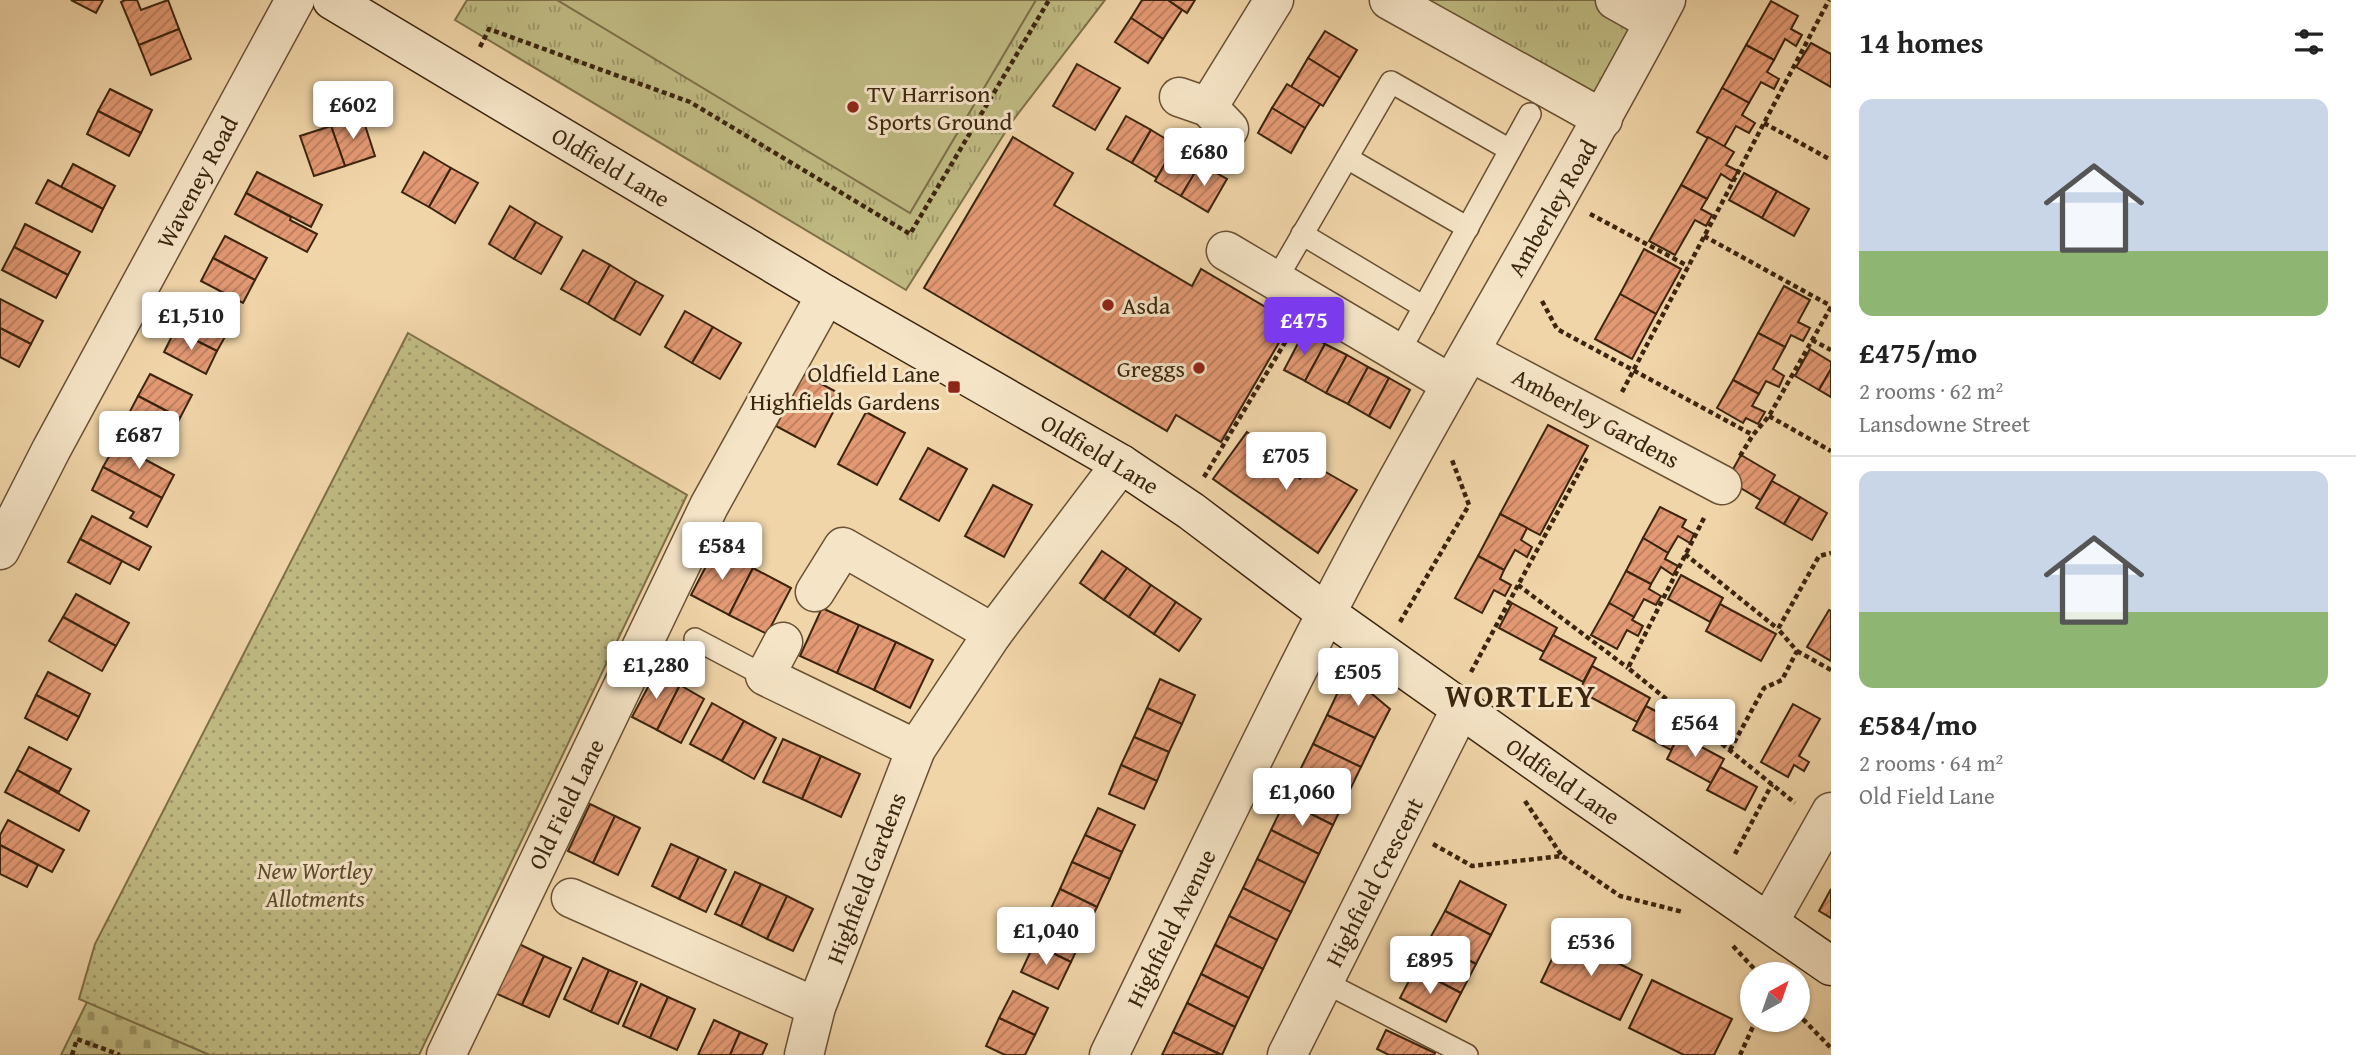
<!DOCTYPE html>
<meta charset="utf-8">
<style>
body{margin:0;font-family:"Gentium Book Plus",serif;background:#f2f2f2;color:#222;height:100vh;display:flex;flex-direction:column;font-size:26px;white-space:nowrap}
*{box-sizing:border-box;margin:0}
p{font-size:23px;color:#767676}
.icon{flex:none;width:38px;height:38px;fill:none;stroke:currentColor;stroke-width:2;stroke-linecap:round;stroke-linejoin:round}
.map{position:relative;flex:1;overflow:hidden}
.side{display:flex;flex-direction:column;background:#fff;width:525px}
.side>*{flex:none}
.needle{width:46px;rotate:40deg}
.tools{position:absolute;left:1740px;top:962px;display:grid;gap:14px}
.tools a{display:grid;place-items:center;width:70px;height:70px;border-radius:50%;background:#fff;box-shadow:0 2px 5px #0004;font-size:35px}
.price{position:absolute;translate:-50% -60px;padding:0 16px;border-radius:7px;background:#fff;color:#222;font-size:23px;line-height:46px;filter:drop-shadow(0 2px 4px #0008)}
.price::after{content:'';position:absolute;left:50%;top:42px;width:21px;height:16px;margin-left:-10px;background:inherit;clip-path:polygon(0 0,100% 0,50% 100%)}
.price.current{background:#7c3aed;color:#fff}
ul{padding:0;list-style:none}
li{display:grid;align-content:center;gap:14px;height:371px;padding:0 28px}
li+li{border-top:2px solid #e0e0e0}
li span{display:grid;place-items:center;height:217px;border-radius:14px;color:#555}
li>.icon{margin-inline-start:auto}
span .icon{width:126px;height:126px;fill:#fffc;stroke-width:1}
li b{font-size:30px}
h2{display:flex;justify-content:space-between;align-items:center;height:84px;padding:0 28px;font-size:30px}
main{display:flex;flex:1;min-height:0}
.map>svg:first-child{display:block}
.grass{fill:url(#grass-tufts);stroke:#7e7048;stroke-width:2}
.cemetery{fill:url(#cemetery-stones);stroke:#7e7048;stroke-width:2}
.park{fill:#c0bb83;stroke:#7e7048;stroke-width:2}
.garden{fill:url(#garden-dots);stroke:#7e7048;stroke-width:2}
.building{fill:url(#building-hatch);stroke:#3c250e;stroke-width:2}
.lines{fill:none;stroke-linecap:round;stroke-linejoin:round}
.lane-casing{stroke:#695134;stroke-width:24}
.street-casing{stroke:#695134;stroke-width:41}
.secondary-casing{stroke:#3c250e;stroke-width:41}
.path{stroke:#3c250e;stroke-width:4.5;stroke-dasharray:5 3.5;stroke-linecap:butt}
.lane{stroke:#f5e4c6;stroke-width:21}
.street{stroke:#f5e4c6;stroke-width:38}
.secondary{stroke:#f5e4c6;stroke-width:38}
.poi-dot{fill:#8f2418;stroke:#f5e4c6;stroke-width:2.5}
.labels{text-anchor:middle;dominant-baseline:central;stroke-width:6;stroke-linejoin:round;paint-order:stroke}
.poi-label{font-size:24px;fill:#3c250e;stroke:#f5e4c6;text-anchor:start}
.street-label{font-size:24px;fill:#3c250e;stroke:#f5e4c6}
.park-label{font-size:24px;font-style:italic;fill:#5d4a2b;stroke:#f5e4c6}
.district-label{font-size:32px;font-weight:bold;letter-spacing:2px;fill:#3c250e;stroke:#f5e4c6}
</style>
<main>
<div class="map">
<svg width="1831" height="1055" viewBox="0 0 1831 1055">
<defs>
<pattern id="grass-tufts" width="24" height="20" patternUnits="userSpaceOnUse" patternTransform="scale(1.75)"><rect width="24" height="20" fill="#c0bb83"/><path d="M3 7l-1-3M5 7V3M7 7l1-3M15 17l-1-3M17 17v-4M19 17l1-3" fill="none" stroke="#9d986a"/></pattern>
<pattern id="cemetery-stones" width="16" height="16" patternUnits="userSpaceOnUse" patternTransform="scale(1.75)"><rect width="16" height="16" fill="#c0bb83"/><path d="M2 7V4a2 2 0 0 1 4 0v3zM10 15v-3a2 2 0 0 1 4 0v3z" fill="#9d986a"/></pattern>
<pattern id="garden-dots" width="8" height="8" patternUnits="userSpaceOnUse" patternTransform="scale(1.75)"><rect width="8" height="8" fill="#c0bb83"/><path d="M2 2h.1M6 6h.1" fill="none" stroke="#9d986a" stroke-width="1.8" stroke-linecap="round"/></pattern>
<pattern id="building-hatch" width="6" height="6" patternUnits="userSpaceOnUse" patternTransform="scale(1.75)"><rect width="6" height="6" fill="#e39974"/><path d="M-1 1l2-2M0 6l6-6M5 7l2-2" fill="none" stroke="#b97d5e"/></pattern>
</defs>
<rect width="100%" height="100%" fill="#f0d5a8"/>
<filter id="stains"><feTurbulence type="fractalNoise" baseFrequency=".00286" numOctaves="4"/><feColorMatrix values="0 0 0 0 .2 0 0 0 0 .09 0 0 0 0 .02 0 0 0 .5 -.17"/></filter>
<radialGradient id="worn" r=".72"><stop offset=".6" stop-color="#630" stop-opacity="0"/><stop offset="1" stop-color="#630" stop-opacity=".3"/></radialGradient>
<!-- grass -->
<g class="grass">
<polygon points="467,0 1105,0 1011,123 906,290 455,20"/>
<polygon points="1389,0 1615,0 1654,22 1603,119"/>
</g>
<!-- cemetery -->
<polygon class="cemetery" points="87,1002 210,1055 61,1055"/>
<!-- park -->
<polygon class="park" points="557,0 1036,0 910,213"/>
<!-- garden -->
<polygon class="garden" points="408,333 687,495 419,1055 210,1055 79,999 95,944"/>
<!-- building -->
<g class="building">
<polygon points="71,0 103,0 96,13"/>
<polygon points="125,0 137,0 141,10 168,0 179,29 139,45 121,2"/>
<polygon points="1142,0 1168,0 1182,10 1163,39 1131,18"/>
<polygon points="1168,0 1195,0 1187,13"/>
<polygon points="1771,1 1798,16 1791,29 1802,35 1796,46 1785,39 1774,60 1746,45"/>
<polygon points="1131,18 1163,39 1148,63 1115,42"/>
<polygon points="179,29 191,59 151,75 139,45"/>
<polygon points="1325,31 1357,50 1340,78 1308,58"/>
<polygon points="1811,43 1831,54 1831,87 1796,67"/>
<polygon points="1746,45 1774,60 1767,72 1779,79 1774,89 1761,82 1749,103 1722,88"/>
<polygon points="1308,58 1340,78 1323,106 1291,87"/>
<polygon points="1077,64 1120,88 1095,130 1053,106"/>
<polygon points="1287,84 1320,104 1305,128 1272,108"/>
<polygon points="1722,88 1749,103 1742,115 1755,123 1749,133 1736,126 1724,147 1697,132"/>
<polygon points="110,89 152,110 141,133 98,111"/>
<polygon points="1272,108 1305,128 1291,153 1258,133"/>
<polygon points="98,111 141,133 129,156 87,134"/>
<polygon points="362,116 375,156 345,166 331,126"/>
<polygon points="1126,116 1151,130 1132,163 1107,149"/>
<polygon points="331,126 345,166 314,176 300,136"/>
<polygon points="1151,130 1176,145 1157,178 1132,163"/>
<polygon points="1013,137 1073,173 1054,205 1192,286 1201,269 1291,322 1221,442 1176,415 1167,431 924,288"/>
<polygon points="1708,137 1734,152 1726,165 1738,171 1732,181 1721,174 1707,199 1681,185"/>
<polygon points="1174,148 1200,164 1181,196 1155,181"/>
<polygon points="424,152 451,168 429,207 402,192"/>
<polygon points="73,164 115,186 103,209 61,187"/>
<polygon points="1200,164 1227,179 1208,212 1181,196"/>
<polygon points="451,168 478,183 455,223 429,207"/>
<polygon points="257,172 322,205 311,227 246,193"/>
<polygon points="1744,173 1777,191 1762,218 1729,200"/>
<polygon points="48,180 103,209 92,232 36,203"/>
<polygon points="1681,185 1707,199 1701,209 1712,215 1706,226 1695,220 1675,255 1649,241"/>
<polygon points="1777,191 1809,209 1794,236 1762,218"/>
<polygon points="246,193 291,217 290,220 317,234 307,252 235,214"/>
<polygon points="510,206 536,222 514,259 489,244"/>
<polygon points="536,222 562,237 541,274 514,259"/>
<polygon points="25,224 80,252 68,275 14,247"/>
<polygon points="225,236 267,258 255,280 213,258"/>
<polygon points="14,247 68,275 56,298 2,270"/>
<polygon points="1644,249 1681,269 1656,314 1620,294"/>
<polygon points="583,250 610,265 588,304 561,289"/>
<polygon points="213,258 255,280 243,303 201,281"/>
<polygon points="610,265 636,281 614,320 588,304"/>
<polygon points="636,281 663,296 640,335 614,320"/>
<polygon points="1784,286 1810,300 1798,322 1810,328 1803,341 1791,335 1785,347 1758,333"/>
<polygon points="1620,294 1656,314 1632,359 1595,339"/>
<polygon points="0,299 43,321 31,344 0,328"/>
<polygon points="187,307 230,328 217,351 175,330"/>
<polygon points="685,311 713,327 692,363 665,347"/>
<polygon points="713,327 741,343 720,379 692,363"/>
<polygon points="0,328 31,344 19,367 0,357"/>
<polygon points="175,330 217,351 206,374 164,352"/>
<polygon points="1304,332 1325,344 1305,381 1284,370"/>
<polygon points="1758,333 1785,347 1773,369 1784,376 1779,387 1766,381 1759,394 1733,380"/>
<polygon points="1325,344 1347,355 1326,393 1305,381"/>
<polygon points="1810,349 1831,362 1831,369 1819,390 1795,376"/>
<polygon points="1347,355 1368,367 1348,404 1326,393"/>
<polygon points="1368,367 1389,378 1369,416 1348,404"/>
<polygon points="1831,369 1831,397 1819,390"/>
<polygon points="150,374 192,395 180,418 138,396"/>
<polygon points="803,374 842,395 815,447 776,426"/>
<polygon points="1389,378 1410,390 1390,428 1369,416"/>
<polygon points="1733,380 1759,394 1752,406 1765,412 1758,424 1746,418 1743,423 1717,408"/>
<polygon points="138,396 180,418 169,441 126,419"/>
<polygon points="866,412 905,433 877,485 838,464"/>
<polygon points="1548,425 1588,446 1540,535 1500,514"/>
<polygon points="1247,432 1269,448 1265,454 1300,479 1310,463 1357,490 1318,553 1213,479"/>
<polygon points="116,444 174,475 162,498 103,467"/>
<polygon points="928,448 967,469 939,521 900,499"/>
<polygon points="1741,455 1775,475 1761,500 1727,480"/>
<polygon points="103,467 162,498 147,527 130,518 134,512 92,490"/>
<polygon points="1772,481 1800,497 1784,524 1756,508"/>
<polygon points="993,485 1032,505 1004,557 965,536"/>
<polygon points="1800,497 1827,513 1812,540 1784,524"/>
<polygon points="1660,507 1686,520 1682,527 1694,534 1690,543 1678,536 1668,553 1643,538"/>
<polygon points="1500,514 1527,528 1521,540 1532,547 1527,557 1515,550 1504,570 1478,556"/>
<polygon points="92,516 151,547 139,570 80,539"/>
<polygon points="1643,538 1668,553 1665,559 1678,566 1673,575 1661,567 1651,584 1626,571"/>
<polygon points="80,539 122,561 110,584 68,562"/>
<polygon points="715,549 753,568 729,615 691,595"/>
<polygon points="1102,551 1127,568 1104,600 1080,583"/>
<polygon points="1478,556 1504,570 1500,579 1511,585 1505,596 1494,590 1482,613 1455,598"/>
<polygon points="753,568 791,588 767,634 729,615"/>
<polygon points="1127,568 1151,585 1129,617 1104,600"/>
<polygon points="1626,571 1651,584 1649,589 1661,596 1656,605 1644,599 1634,617 1609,603"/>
<polygon points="1681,575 1723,598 1710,622 1668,599"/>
<polygon points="1151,585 1176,602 1154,634 1129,617"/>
<polygon points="76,594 129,623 116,646 63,617"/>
<polygon points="1176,602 1201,619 1179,651 1154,634"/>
<polygon points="1512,603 1557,628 1544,652 1499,628"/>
<polygon points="1609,603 1634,617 1632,620 1643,626 1638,636 1627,630 1617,649 1591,635"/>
<polygon points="1720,604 1776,634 1761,661 1706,631"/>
<polygon points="822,608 859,625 837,673 800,656"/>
<polygon points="1829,610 1831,611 1831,661 1807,647"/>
<polygon points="63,617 116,646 102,671 49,641"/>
<polygon points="859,625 896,642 874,690 837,673"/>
<polygon points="1553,635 1596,658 1583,682 1540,659"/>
<polygon points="896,642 933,660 910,708 874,690"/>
<polygon points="1592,666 1650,698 1637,722 1579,691"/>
<polygon points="48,672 90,694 79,717 36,695"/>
<polygon points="656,672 680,685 657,730 632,717"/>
<polygon points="1347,673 1390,709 1375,738 1327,715"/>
<polygon points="1160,679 1195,695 1182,724 1147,708"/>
<polygon points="680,685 704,699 681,743 657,730"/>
<polygon points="36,695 79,717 67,740 25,718"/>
<polygon points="712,703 744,721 722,761 690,744"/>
<polygon points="1793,704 1820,719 1799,756 1809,762 1804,771 1794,765 1788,777 1761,762"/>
<polygon points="1646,706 1684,726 1671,750 1633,730"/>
<polygon points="1147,708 1182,724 1169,752 1134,737"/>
<polygon points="1327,715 1375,738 1361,767 1313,744"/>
<polygon points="744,721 776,738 754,779 722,761"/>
<polygon points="1679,735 1724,759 1711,783 1667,759"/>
<polygon points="1134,737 1169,752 1157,781 1121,765"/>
<polygon points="783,739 821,756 802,799 763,782"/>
<polygon points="1313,744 1361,767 1347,796 1299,772"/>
<polygon points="29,747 71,769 59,792 17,770"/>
<polygon points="821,756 860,774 841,817 802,799"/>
<polygon points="1121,765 1157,781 1144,809 1109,794"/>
<polygon points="1720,767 1757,787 1745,810 1707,790"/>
<polygon points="17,770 89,811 79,831 5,792"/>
<polygon points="1299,772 1347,796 1333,825 1285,801"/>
<polygon points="1285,801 1333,825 1319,854 1271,830"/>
<polygon points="590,804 615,816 593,863 568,851"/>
<polygon points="1098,808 1135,825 1122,852 1085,835"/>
<polygon points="615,816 640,828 618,875 593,863"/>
<polygon points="8,820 64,850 52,872 0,845 0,835"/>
<polygon points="1271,830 1319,854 1305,883 1257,859"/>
<polygon points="1085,835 1122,852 1110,879 1072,862"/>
<polygon points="671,844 699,857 679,899 652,886"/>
<polygon points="0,845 38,865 27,887 0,874"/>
<polygon points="699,857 726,870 706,912 679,899"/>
<polygon points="1257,859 1305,883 1291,912 1243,888"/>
<polygon points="1072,862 1110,879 1097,907 1060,889"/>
<polygon points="735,872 761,884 741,926 715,914"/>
<polygon points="1460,881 1506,905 1491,935 1445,911"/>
<polygon points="761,884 787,896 767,939 741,926"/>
<polygon points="1243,888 1291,912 1277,940 1229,916"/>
<polygon points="1060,889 1097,907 1084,934 1047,917"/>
<polygon points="1831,889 1831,918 1819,911"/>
<polygon points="787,896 813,909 793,951 767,939"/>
<polygon points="1445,911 1491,935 1476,964 1429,940"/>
<polygon points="1229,916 1277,940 1263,969 1215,945"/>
<polygon points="1047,917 1084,934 1071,962 1034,944"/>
<polygon points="1563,936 1642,975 1620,1020 1541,982"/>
<polygon points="1429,940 1476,964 1461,993 1415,969"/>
<polygon points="517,943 544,956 522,1005 495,993"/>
<polygon points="1034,944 1071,962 1058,989 1021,972"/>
<polygon points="1215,945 1263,969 1249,998 1201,974"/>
<polygon points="544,956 571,968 549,1017 522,1005"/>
<polygon points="583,958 609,970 591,1012 564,999"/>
<polygon points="1415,969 1461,993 1446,1022 1400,998"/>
<polygon points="609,970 637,982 618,1024 591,1012"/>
<polygon points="1201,974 1249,998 1235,1027 1187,1003"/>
<polygon points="1652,980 1732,1019 1714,1055 1684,1055 1629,1028"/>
<polygon points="641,984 668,997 650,1038 623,1026"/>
<polygon points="1013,991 1048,1008 1035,1035 999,1018"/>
<polygon points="668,997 695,1009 677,1050 650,1038"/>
<polygon points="1187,1003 1235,1027 1222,1055 1173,1032"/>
<polygon points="999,1018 1035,1035 1025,1055 1005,1055 986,1046"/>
<polygon points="714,1020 740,1032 730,1055 698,1055"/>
<polygon points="1386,1030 1435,1053 1434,1055 1389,1055 1377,1049"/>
<polygon points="740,1032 767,1044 762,1055 730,1055"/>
<polygon points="1173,1032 1221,1055 1162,1055"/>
</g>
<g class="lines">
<!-- lane casing -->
<g class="lane-casing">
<g id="lane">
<polyline points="1347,158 1468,228"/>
<polyline points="1302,234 1424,307"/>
<polyline points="1276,280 1391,82 1510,150"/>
<polyline points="1398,354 1530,114"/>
<polyline points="695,639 765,676"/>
<polyline points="1324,982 1467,1055"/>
</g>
</g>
<!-- street casing -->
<g class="street-casing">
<g id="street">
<polyline points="1389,0 1603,119"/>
<polyline points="1615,0 1654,22"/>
<polyline points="1179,97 1208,107 1229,129"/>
<polyline points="1208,107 1274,0"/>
<polyline points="1226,251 1451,384"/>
<polyline points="1470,352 1722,485"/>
<polyline points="0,550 51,450 295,0"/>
<polyline points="815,592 843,547 993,633"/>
<polyline points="783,642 765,676 916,749"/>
<polyline points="571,898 816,1007"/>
<polyline points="1769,922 1831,812"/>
<polyline points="446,1055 709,506 826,295"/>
<polyline points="804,1055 816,1007 916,749 993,633 1121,464"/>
<path d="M 1109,1055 C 1181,908 1251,759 1326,614 C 1433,406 1557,207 1666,0"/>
<polyline points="1287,1055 1461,708"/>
</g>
</g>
<!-- secondary casing -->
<g class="secondary-casing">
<polyline id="secondary" points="332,0 826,295 1121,464 1191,511 1326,613 1576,790 1831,966"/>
</g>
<!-- path -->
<g class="path">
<polyline points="480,47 489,29 690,102 910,234 1049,0"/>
<polyline points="1764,123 1831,160"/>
<polyline points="1590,214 1688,266"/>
<polyline points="1704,236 1831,306"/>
<polyline points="1542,301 1557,329 1753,435"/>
<polyline points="1812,340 1831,350"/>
<polyline points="1622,392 1829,0"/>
<polyline points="1769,416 1831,451"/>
<polyline points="1740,456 1753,435 1769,416 1831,307"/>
<polyline points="1204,477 1292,331"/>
<polyline points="1704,518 1628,668 1795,803"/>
<polyline points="1685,554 1778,629"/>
<polyline points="1518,585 1628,668"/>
<polyline points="1400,622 1469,505 1452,460"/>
<polyline points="1797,651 1831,670"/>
<polyline points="1471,672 1588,456"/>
<polyline points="1730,750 1764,688 1782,680 1797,651 1778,629 1819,556 1831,553"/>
<polyline points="1525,801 1562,856"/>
<polyline points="1433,844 1472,866 1562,856 1620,896 1683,912"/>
<polyline points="1735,854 1772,784"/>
<polyline points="1733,946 1760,975"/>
<polyline points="1797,1013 1831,1048"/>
<polyline points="72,1055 77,1039 120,1055"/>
<polyline points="1740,1055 1756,1020"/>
</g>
<!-- lane -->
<use href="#lane" class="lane"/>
<!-- street -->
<use href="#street" class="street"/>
<!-- secondary -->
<use href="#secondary" class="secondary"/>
</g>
<!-- markers -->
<g class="poi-dot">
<circle cx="853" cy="107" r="7"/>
<circle cx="1108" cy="305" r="7"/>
<circle cx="1199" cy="368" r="7"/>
<rect x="947" y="380" width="14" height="14" rx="3.5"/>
</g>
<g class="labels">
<!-- poi labels -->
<g class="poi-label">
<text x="867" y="93">TV Harrison<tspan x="867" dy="28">Sports Ground</tspan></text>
<text x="1122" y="305">Asda</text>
<text x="1185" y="368" text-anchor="end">Greggs</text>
<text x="940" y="373" text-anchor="end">Oldfield Lane<tspan x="940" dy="28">Highfields Gardens</tspan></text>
</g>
<!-- street labels -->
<g class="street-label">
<text transform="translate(611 167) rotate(31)">Oldfield Lane</text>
<text transform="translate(197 182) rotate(-62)">Waveney Road</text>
<text transform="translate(1552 208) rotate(-60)">Amberley Road</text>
<text transform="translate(1596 418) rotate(28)">Amberley Gardens</text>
<text transform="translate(1100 454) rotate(31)">Oldfield Lane</text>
<text transform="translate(1563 781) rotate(35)">Oldfield Lane</text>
<text transform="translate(566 804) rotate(-64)">Old Field Lane</text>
<text transform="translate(866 878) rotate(-69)">Highfield Gardens</text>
<text transform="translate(1374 882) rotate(-63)">Highfield Crescent</text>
<text transform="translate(1171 928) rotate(-64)">Highfield Avenue</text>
</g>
<!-- park labels -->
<g class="park-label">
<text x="315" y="870">New Wortley<tspan x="315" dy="28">Allotments</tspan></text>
</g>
<!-- district labels -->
<g class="district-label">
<text x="1521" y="695">WORTLEY</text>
</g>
</g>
<rect width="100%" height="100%" filter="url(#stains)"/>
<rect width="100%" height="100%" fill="url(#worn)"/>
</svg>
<div class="tools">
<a><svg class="needle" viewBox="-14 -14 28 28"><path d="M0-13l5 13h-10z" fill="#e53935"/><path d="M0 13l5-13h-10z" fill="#767676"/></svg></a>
</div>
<b class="price" style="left:353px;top:141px">£602</b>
<b class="price" style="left:1204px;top:188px">£680</b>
<b class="price" style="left:191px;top:352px">£1,510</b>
<b class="price current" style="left:1304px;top:357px">£475</b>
<b class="price" style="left:139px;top:471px">£687</b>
<b class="price" style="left:1286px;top:492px">£705</b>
<b class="price" style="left:722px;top:582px">£584</b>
<b class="price" style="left:656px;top:701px">£1,280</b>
<b class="price" style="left:1358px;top:708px">£505</b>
<b class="price" style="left:1695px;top:759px">£564</b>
<b class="price" style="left:1302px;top:828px">£1,060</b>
<b class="price" style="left:1046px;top:967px">£1,040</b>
<b class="price" style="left:1591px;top:978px">£536</b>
<b class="price" style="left:1430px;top:996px">£895</b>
</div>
<section class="side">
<h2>14 homes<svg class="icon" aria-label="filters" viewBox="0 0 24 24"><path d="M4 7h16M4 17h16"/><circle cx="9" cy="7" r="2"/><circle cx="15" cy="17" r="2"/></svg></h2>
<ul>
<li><span style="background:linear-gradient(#c9d6e8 70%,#8fb573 0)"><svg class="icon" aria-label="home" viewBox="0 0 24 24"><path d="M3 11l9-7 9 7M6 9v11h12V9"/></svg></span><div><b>£475/mo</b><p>2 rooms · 62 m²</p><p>Lansdowne Street</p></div></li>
<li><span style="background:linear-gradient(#c9d6e8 65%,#8fb573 0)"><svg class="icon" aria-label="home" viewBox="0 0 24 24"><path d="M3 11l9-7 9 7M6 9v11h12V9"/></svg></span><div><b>£584/mo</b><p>2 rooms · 64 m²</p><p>Old Field Lane</p></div></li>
</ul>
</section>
</main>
